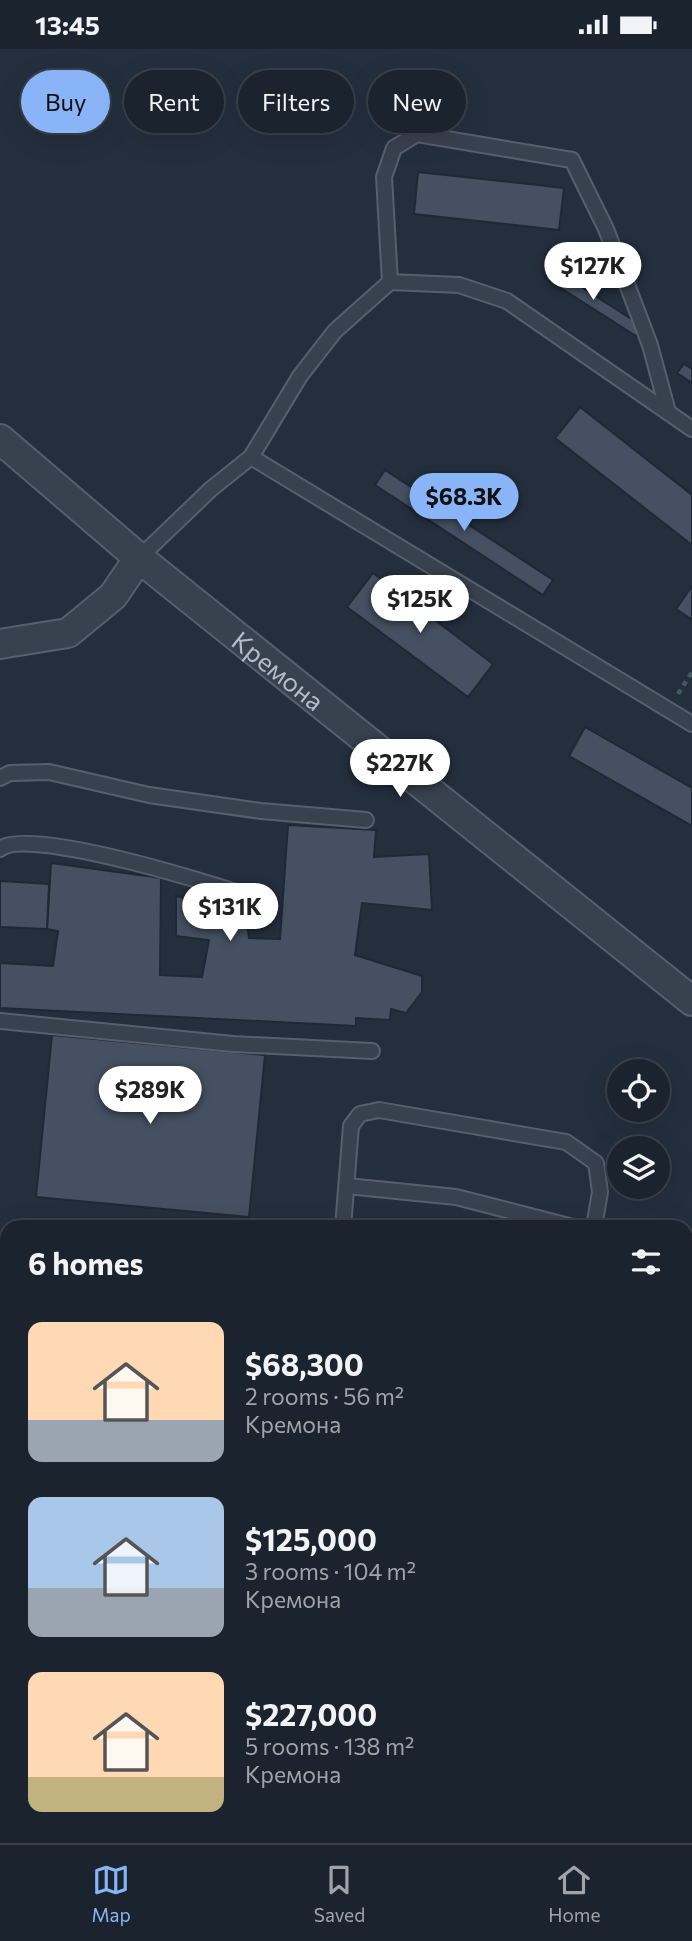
<!DOCTYPE html>
<meta charset="utf-8">
<style>
body{margin:0;font-family:Commissioner,sans-serif;background:#282f3a;color:#f1f3f6;height:100vh;display:flex;flex-direction:column;font-size:26px;white-space:nowrap}
*{box-sizing:border-box;margin:0}
p{font-size:23px;color:#a0a4aa}
.icon{flex:none;width:38px;height:38px;fill:none;stroke:currentColor;stroke-width:2;stroke-linecap:round;stroke-linejoin:round}
.map{position:relative;flex:1;overflow:hidden}
.panel{position:absolute;left:0px;top:1171px;width:693px;height:625px;display:flex;flex-direction:column;background:#1b232e;border-radius:21px 21px 0 0;box-shadow:0 7px 28px #0002,0 0 0 2px #39404a}
.panel>*{flex:none}
.top-card{position:absolute;left:21px;top:21px;width:651px;height:63px;display:flex;gap:14px}
.fabs{position:absolute;left:607px;top:1010px;display:grid;gap:14px}
.fabs a{display:grid;place-items:center;width:63px;height:63px;border-radius:50%;background:#1b232e;box-shadow:0 7px 28px #0002,0 0 0 2px #39404a;font-size:35px}
.price{position:absolute;translate:-50% -60px;padding:0 16px;border-radius:24px;background:#fff;color:#222;font-size:23px;line-height:46px;filter:drop-shadow(0 2px 4px #0008)}
.price::after{content:'';position:absolute;left:50%;top:42px;width:21px;height:16px;margin-left:-10px;background:inherit;clip-path:polygon(0 0,100% 0,50% 100%)}
.price.selected{background:#8ab4f8;color:#111}
ul{padding:0;list-style:none}
li{display:flex;align-items:center;gap:21px;height:175px;padding:0 28px}
li span{display:grid;place-items:center;flex:none;width:196px;height:140px;border-radius:14px;color:#555}
li>.icon{margin-inline-start:auto}
span .icon{width:84px;height:84px;fill:#fffc;stroke-width:1}
li b{font-size:30px}
h2{display:flex;justify-content:space-between;align-items:center;height:84px;padding:0 28px;font-size:30px}
.chip{padding:0 24px;border-radius:32px;background:#1b232e;box-shadow:0 7px 28px #0002,0 0 0 2px #39404a;font-size:24px;line-height:63px}
.chip.selected{background:#8ab4f8;color:#111}
.status{display:flex;justify-content:space-between;align-items:center;height:49px;padding:0 35px;background:#1b232e;direction:ltr}
.status svg{height:19px;fill:currentColor}
.tab-bar{display:flex;justify-content:space-around;align-items:center;height:98px;border-top:2px solid #39404a;background:#1b232e;font-size:19px;color:#a0a4aa}
.tab-bar a{display:grid;justify-items:center;gap:4px}
.tab-bar .selected{color:#8ab4f8}
.map>svg:first-child{display:block}
.building{fill:#455162;stroke:#1f2835;stroke-width:2}
.lines{fill:none;stroke-linecap:round;stroke-linejoin:round}
.service-casing{stroke:#565f6c;stroke-width:18}
.minor-casing{stroke:#565f6c;stroke-width:32}
.primary-casing{stroke:#414a57;stroke-width:42}
.path{stroke:#44595c;stroke-width:4.5;stroke-dasharray:5 5;stroke-linecap:butt}
.service{stroke:#38414e;stroke-width:14}
.minor{stroke:#38414e;stroke-width:28}
.primary{stroke:#56606e;stroke-width:38}
.labels{text-anchor:middle;dominant-baseline:central;stroke-width:5;stroke-linejoin:round;paint-order:stroke}
.street-label{font-size:26px;fill:#b4bcc9;stroke:#1d2633}
</style>
<div class="status"><b>13:45</b><svg viewBox="0 0 49 12"><path d="M0 12V9h3v3zM5 12V6h3v6zM10 12V3h3v9zM15 12V0h3v12zM26 1h20v11H26zM47 4h2v5h-2z"/></svg></div>
<div class="map">
<svg width="692" height="1794" viewBox="0 0 692 1794">
<rect width="100%" height="100%" fill="#242f3e"/>
<!-- building -->
<g class="building">
<polygon points="418,123 564,139 559,181 414,165"/>
<polygon points="552,219 642,277 636,287 545,229"/>
<polygon points="684,315 692,320 692,334 677,324"/>
<polygon points="580,358 692,446 692,496 555,389"/>
<polygon points="385,421 553,531 543,546 375,436"/>
<polygon points="373,524 493,615 468,648 347,558"/>
<polygon points="692,537 692,568 691,570 676,560"/>
<polygon points="585,678 692,739 692,777 569,707"/>
<polygon points="288,776 376,781 374,808 429,805 432,861 362,854 355,906 422,927 422,943 406,964 391,960 390,971 356,969 356,977 0,959 0,914 53,917 58,882 47,880 51,814 161,829 160,926 202,928 209,891 176,887 176,847 245,863 249,889 280,890"/>
<polygon points="0,832 49,835 47,880 0,878"/>
<polygon points="52,986 265,1006 249,1168 36,1148"/>
</g>
<g class="lines">
<!-- service casing -->
<g class="service-casing">
<g id="service">
<polyline points="390,233 384,128 394,99 417,85 572,111 606,180 650,296 668,363"/>
<polyline points="251,408 692,675"/>
<polyline points="139,509 211,440 251,408 300,327 335,282 390,233 459,236 507,252 692,380"/>
<polyline points="0,729 10,724 49,723 149,746 261,762 366,771"/>
<path d="M 0,800 C 28,776 228,839 268,854"/>
<polyline points="0,972 233,995 372,1002"/>
<polyline points="347,1137 456,1148 573,1178"/>
<polyline points="343,1178 351,1077 360,1065 379,1061 566,1093 596,1114 600,1143 594,1178"/>
<polyline points="686,1215 692,1217"/>
<polyline points="1,1282 7,1283"/>
<polyline points="0,1676 7,1661"/>
<polyline points="0,1702 7,1704"/>
<polyline points="686,1773 692,1775"/>
</g>
</g>
<!-- minor casing -->
<g class="minor-casing">
<g id="minor">
<path id="s1" d="M 0,390 L 139,509 L 692,952"/>
<polyline points="0,595 68,584 113,547 139,509"/>
<polyline points="686,1365 692,1353"/>
<polyline points="686,1496 692,1497"/>
</g>
</g>
<!-- primary casing -->
<g class="primary-casing">
<g id="primary">
<polyline points="0,1492 7,1493"/>
<polyline points="686,1640 692,1642"/>
</g>
</g>
<!-- path -->
<polyline class="path" points="678,645 692,623"/>
<!-- service -->
<use href="#service" class="service"/>
<!-- minor -->
<use href="#minor" class="minor"/>
<!-- primary -->
<use href="#primary" class="primary"/>
</g>
<g class="labels">
<!-- street labels -->
<g class="street-label">
<text stroke="none"><textPath href="#s1" startOffset="362">Кремона</textPath></text>
</g>
</g>
</svg>
<div class="fabs">
<a><svg class="icon" aria-label="locate" viewBox="0 0 24 24"><circle cx="12" cy="12" r="6"/><path d="M12 2v4M12 18v4M2 12h4M18 12h4"/></svg></a>
<a><svg class="icon" aria-label="layers" viewBox="0 0 24 24"><path d="M12 4l9 5-9 5-9-5zM3 14l9 5 9-5"/></svg></a>
</div>
<b class="price" style="left:593px;top:253px">$127K</b>
<b class="price selected" style="left:464px;top:484px">$68.3K</b>
<b class="price" style="left:420px;top:586px">$125K</b>
<b class="price" style="left:400px;top:750px">$227K</b>
<b class="price" style="left:230px;top:894px">$131K</b>
<b class="price" style="left:150px;top:1077px">$289K</b>
<div class="top-card">
<a class="chip selected">Buy</a>
<a class="chip">Rent</a>
<a class="chip">Filters</a>
<a class="chip">New</a>
</div>
<section class="panel">
<h2>6 homes<svg class="icon" aria-label="filters" viewBox="0 0 24 24"><path d="M4 7h16M4 17h16"/><circle cx="9" cy="7" r="2"/><circle cx="15" cy="17" r="2"/></svg></h2>
<ul>
<li><span style="background:linear-gradient(#ffd9b3 70%,#9aa5b1 0)"><svg class="icon" aria-label="home" viewBox="0 0 24 24"><path d="M3 11l9-7 9 7M6 9v11h12V9"/></svg></span><div><b>$68,300</b><p>2 rooms · 56 m²</p><p>Кремона</p></div></li>
<li><span style="background:linear-gradient(#a9c7e8 65%,#9aa5b1 0)"><svg class="icon" aria-label="home" viewBox="0 0 24 24"><path d="M3 11l9-7 9 7M6 9v11h12V9"/></svg></span><div><b>$125,000</b><p>3 rooms · 104 m²</p><p>Кремона</p></div></li>
<li><span style="background:linear-gradient(#ffd9b3 75%,#c2b280 0)"><svg class="icon" aria-label="home" viewBox="0 0 24 24"><path d="M3 11l9-7 9 7M6 9v11h12V9"/></svg></span><div><b>$227,000</b><p>5 rooms · 138 m²</p><p>Кремона</p></div></li>
</ul>
</section>
</div>
<nav class="tab-bar">
<a class="selected"><svg class="icon" aria-label="map" viewBox="0 0 24 24"><path d="M3 6l6-2 6 2 6-2v14l-6 2-6-2-6 2zM9 4v14M15 6v14"/></svg>Map</a>
<a><svg class="icon" aria-label="saved" viewBox="0 0 24 24"><path d="M7 4h10v16l-5-4-5 4z"/></svg>Saved</a>
<a><svg class="icon" aria-label="home" viewBox="0 0 24 24"><path d="M3 11l9-7 9 7M6 9v11h12V9"/></svg>Home</a>
</nav>
